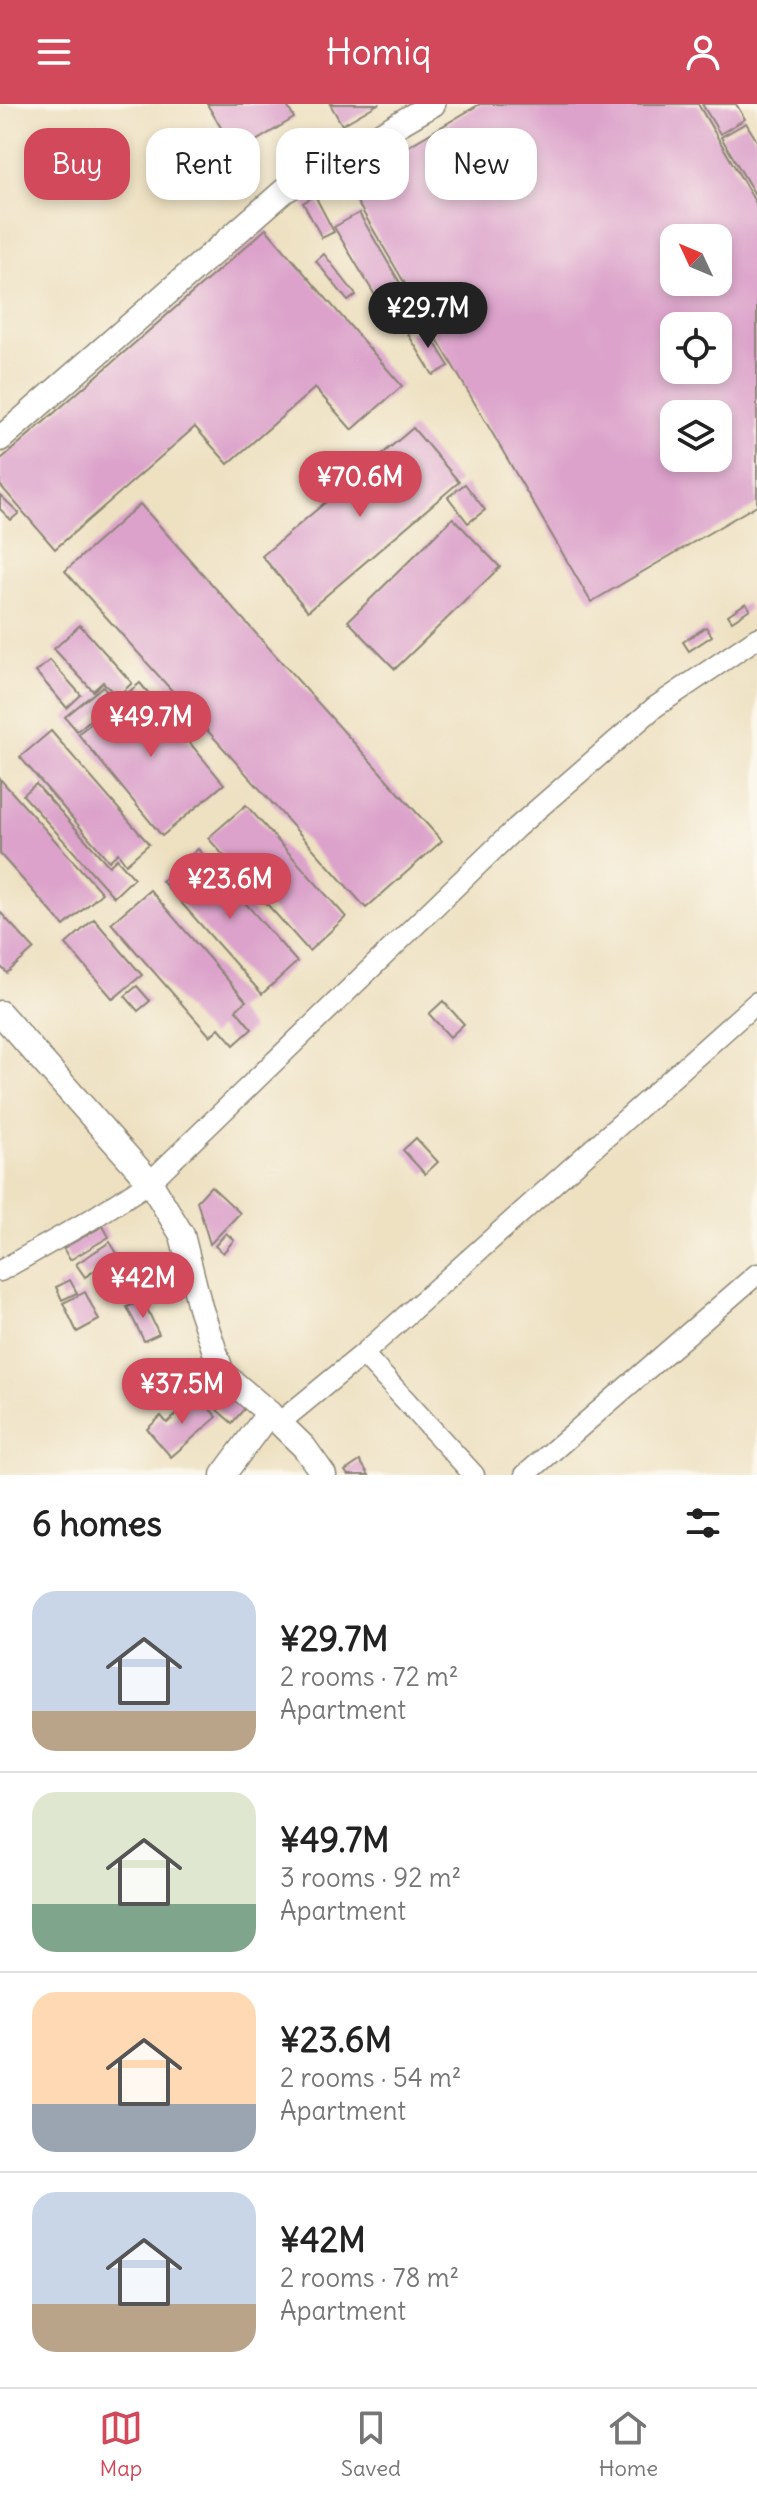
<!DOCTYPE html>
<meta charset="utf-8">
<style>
body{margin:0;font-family:Delius,sans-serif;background:#f6f6f6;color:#222;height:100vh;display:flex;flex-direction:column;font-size:30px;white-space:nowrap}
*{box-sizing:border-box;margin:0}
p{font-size:26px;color:#767676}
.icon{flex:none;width:44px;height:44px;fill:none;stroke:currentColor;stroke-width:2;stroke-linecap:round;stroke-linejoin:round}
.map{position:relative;height:1371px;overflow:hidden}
.details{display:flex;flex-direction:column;background:#fff;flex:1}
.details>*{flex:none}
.top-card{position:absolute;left:24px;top:24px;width:710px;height:72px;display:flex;gap:16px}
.needle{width:52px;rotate:314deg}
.tools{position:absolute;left:660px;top:120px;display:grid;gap:16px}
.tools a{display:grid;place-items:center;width:72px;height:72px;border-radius:16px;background:#fff;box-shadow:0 4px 12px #0003;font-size:40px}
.price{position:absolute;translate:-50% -68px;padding:0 18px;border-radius:28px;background:#d1495b;color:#fff;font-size:26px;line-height:52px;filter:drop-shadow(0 2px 4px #0008)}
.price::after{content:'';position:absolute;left:50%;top:48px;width:24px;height:18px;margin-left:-12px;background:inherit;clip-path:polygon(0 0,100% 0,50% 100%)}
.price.active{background:#222;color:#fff}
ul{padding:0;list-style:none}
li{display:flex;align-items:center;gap:24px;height:200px;padding:0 32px}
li+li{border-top:2px solid #e0e0e0}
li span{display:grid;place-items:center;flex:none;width:224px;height:160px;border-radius:24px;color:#555}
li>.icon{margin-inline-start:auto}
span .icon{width:96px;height:96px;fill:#fffc;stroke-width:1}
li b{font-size:34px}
h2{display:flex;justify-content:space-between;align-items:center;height:96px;padding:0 32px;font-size:34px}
.pill{padding:0 28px;border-radius:24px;background:#fff;box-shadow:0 4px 12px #0003;font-size:28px;line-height:72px}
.pill.active{background:#d1495b;color:#fff}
header{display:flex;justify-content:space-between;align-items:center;height:104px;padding:0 32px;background:#d1495b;color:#fff;font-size:36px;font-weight:600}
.menu{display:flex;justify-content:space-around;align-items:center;height:112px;border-top:2px solid #e0e0e0;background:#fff;font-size:22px;color:#767676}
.menu a{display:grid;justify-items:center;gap:4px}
.menu .active{color:#d1495b}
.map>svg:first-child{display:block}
.building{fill:#dca2cb;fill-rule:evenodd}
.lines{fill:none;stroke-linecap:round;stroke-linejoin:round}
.minor-casing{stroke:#8c8676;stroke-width:23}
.tertiary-casing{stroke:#8c8676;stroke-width:27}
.minor{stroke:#fff;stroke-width:20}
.tertiary{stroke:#fff;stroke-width:24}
</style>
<header><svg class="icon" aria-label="menu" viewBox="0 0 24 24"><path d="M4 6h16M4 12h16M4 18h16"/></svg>Homiq<svg class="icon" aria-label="person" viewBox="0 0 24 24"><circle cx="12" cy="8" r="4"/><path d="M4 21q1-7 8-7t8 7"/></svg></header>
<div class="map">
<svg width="757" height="1371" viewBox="0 0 757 1371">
<rect width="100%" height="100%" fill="#fbf7ec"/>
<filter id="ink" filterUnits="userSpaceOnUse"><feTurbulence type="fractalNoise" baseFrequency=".0125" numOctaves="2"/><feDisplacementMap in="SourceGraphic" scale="16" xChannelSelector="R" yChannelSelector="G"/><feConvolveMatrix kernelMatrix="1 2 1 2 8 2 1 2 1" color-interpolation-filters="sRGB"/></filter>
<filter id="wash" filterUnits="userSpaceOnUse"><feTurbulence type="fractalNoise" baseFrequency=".006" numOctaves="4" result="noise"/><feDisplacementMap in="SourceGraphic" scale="32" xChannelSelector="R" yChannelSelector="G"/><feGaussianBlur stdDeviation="1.8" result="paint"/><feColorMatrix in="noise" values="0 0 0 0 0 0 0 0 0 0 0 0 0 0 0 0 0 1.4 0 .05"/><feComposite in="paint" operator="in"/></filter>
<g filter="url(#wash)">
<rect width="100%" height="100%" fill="#eee1c2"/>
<g id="blocks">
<!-- building -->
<g class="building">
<polygon points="207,0 286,0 294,14 236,49"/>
<polygon points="330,0 378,0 342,21"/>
<path d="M 480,0 L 698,0 L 757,101 L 757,401 L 591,498 L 346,79 ZM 674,134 L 718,134 L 718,178 L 674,178 ZM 674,222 L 718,222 L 718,266 L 674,266 ZM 674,310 L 718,310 L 718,354 L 674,354 Z"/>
<polygon points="702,0 736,0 745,15 720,30"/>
<polygon points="746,19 757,37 757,94 721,33"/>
<polygon points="315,92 334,128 322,134 303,99"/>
<polygon points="359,109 400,179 376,193 334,123"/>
<polygon points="266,125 402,282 352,326 315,284 228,360 195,323 55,445 0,381 0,356"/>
<polygon points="324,150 356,191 348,197 316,157"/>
<polygon points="401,181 422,214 404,225 383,192"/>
<polygon points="424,221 449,262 433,271 408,230"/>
<polygon points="413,324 459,378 308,507 262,452"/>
<polygon points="465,380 485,406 468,419 448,393"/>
<polygon points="0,391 19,409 11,416 0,405"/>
<polygon points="140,400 442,737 366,804 65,467"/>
<polygon points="453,414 500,463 395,565 348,517"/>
<polygon points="746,499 750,505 732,517 728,511"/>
<polygon points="80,521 132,579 117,593 103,578 93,587 54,545"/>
<polygon points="706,523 712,532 689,547 683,538"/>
<polygon points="50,556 81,591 67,604 36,568"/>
<polygon points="140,579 224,680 162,732 78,630"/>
<polygon points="103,582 114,596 77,627 65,613"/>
<polygon points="51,627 149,740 126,760 118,749 109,757 20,653"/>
<polygon points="0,675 102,789 64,822 0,750"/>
<polygon points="36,680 109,762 117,755 134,774 114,793 23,691"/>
<polygon points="246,701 346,813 309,847 208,734"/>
<polygon points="198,745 297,858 262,890 162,777"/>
<polygon points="150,786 246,897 236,906 252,925 234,941 219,924 210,932 111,819"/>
<polygon points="0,808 34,845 7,869 0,862"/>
<polygon points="94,815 142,871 113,895 66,840"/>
<polygon points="137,882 150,897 138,907 125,892"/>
<polygon points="443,897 464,920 450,933 429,910"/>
<polygon points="416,1034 438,1058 425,1070 403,1046"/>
<polygon points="211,1082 240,1109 210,1140 197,1097"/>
<polygon points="103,1122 109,1133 70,1156 63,1144"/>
<polygon points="226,1129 234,1136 223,1149 215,1142"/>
<polygon points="110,1138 118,1151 85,1173 76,1160"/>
<polygon points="70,1176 77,1189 62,1196 56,1183"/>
<polygon points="85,1188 99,1216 77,1228 63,1199"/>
<polygon points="143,1196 159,1230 144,1237 127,1203"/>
<polygon points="230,1291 245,1304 232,1319 217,1306"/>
<polygon points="198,1292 217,1313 171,1353 147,1325 161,1312 167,1319"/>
<polygon points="360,1357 369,1371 348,1371 345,1367"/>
</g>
</g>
</g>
<g filter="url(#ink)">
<use href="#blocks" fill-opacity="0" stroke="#8c8676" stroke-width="2"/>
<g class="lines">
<!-- minor casing -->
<g class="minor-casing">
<g id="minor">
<polyline points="0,1167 90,1116 150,1078 516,724 655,603 757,534"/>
<polyline points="363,1250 474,1371"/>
<polyline points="279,1319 363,1250 757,898"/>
<polyline points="525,1371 757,1170"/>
</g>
</g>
<!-- tertiary casing -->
<g class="tertiary-casing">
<g id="tertiary">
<polyline points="0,335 284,87 433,0"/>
<polyline points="0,909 150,1078 182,1131 200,1203 222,1269 269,1309 304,1343 324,1371"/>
<polyline points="223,1371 269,1309"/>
</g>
</g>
<!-- minor -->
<use href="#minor" class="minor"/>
<!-- tertiary -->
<use href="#tertiary" class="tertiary"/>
</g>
</g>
</svg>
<div class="tools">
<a><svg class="needle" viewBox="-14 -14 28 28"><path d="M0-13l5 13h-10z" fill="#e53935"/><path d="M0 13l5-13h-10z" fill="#767676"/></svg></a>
<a><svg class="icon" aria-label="locate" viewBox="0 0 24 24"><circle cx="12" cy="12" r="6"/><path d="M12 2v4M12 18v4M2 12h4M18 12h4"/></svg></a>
<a><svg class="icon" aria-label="layers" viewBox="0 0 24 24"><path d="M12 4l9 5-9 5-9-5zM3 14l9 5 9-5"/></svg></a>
</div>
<b class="price active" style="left:428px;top:246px">¥29.7M</b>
<b class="price" style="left:360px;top:415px">¥70.6M</b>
<b class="price" style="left:151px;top:655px">¥49.7M</b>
<b class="price" style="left:230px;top:817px">¥23.6M</b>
<b class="price" style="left:143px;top:1216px">¥42M</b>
<b class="price" style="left:182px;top:1322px">¥37.5M</b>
<div class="top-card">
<a class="pill active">Buy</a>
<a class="pill">Rent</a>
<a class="pill">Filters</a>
<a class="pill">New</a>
</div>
</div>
<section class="details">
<h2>6 homes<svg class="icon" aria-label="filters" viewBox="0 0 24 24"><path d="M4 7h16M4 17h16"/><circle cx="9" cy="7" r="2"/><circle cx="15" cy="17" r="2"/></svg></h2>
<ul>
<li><span style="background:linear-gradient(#c9d6e8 75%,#b9a48a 0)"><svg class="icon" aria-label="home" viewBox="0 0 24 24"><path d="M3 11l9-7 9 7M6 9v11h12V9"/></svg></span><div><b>¥29.7M</b><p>2 rooms · 72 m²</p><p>Apartment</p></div></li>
<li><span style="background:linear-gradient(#dfe7d0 70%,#7fa58c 0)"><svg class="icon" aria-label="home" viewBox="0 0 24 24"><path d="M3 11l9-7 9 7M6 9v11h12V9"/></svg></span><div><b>¥49.7M</b><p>3 rooms · 92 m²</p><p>Apartment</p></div></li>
<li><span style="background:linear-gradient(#ffd9b3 70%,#9aa5b1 0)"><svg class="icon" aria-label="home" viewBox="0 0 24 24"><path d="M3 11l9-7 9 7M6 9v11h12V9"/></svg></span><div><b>¥23.6M</b><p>2 rooms · 54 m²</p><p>Apartment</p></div></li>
<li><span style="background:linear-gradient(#c9d6e8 70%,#b9a48a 0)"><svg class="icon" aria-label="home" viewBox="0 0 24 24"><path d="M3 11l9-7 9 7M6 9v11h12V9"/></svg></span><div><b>¥42M</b><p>2 rooms · 78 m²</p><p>Apartment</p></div></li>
</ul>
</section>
<nav class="menu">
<a class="active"><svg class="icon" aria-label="map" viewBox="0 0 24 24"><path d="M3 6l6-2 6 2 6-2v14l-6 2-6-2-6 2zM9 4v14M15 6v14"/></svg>Map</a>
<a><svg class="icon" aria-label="saved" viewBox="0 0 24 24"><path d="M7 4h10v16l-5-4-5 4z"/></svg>Saved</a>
<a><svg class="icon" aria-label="home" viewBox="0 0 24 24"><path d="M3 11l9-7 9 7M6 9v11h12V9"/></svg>Home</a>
</nav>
